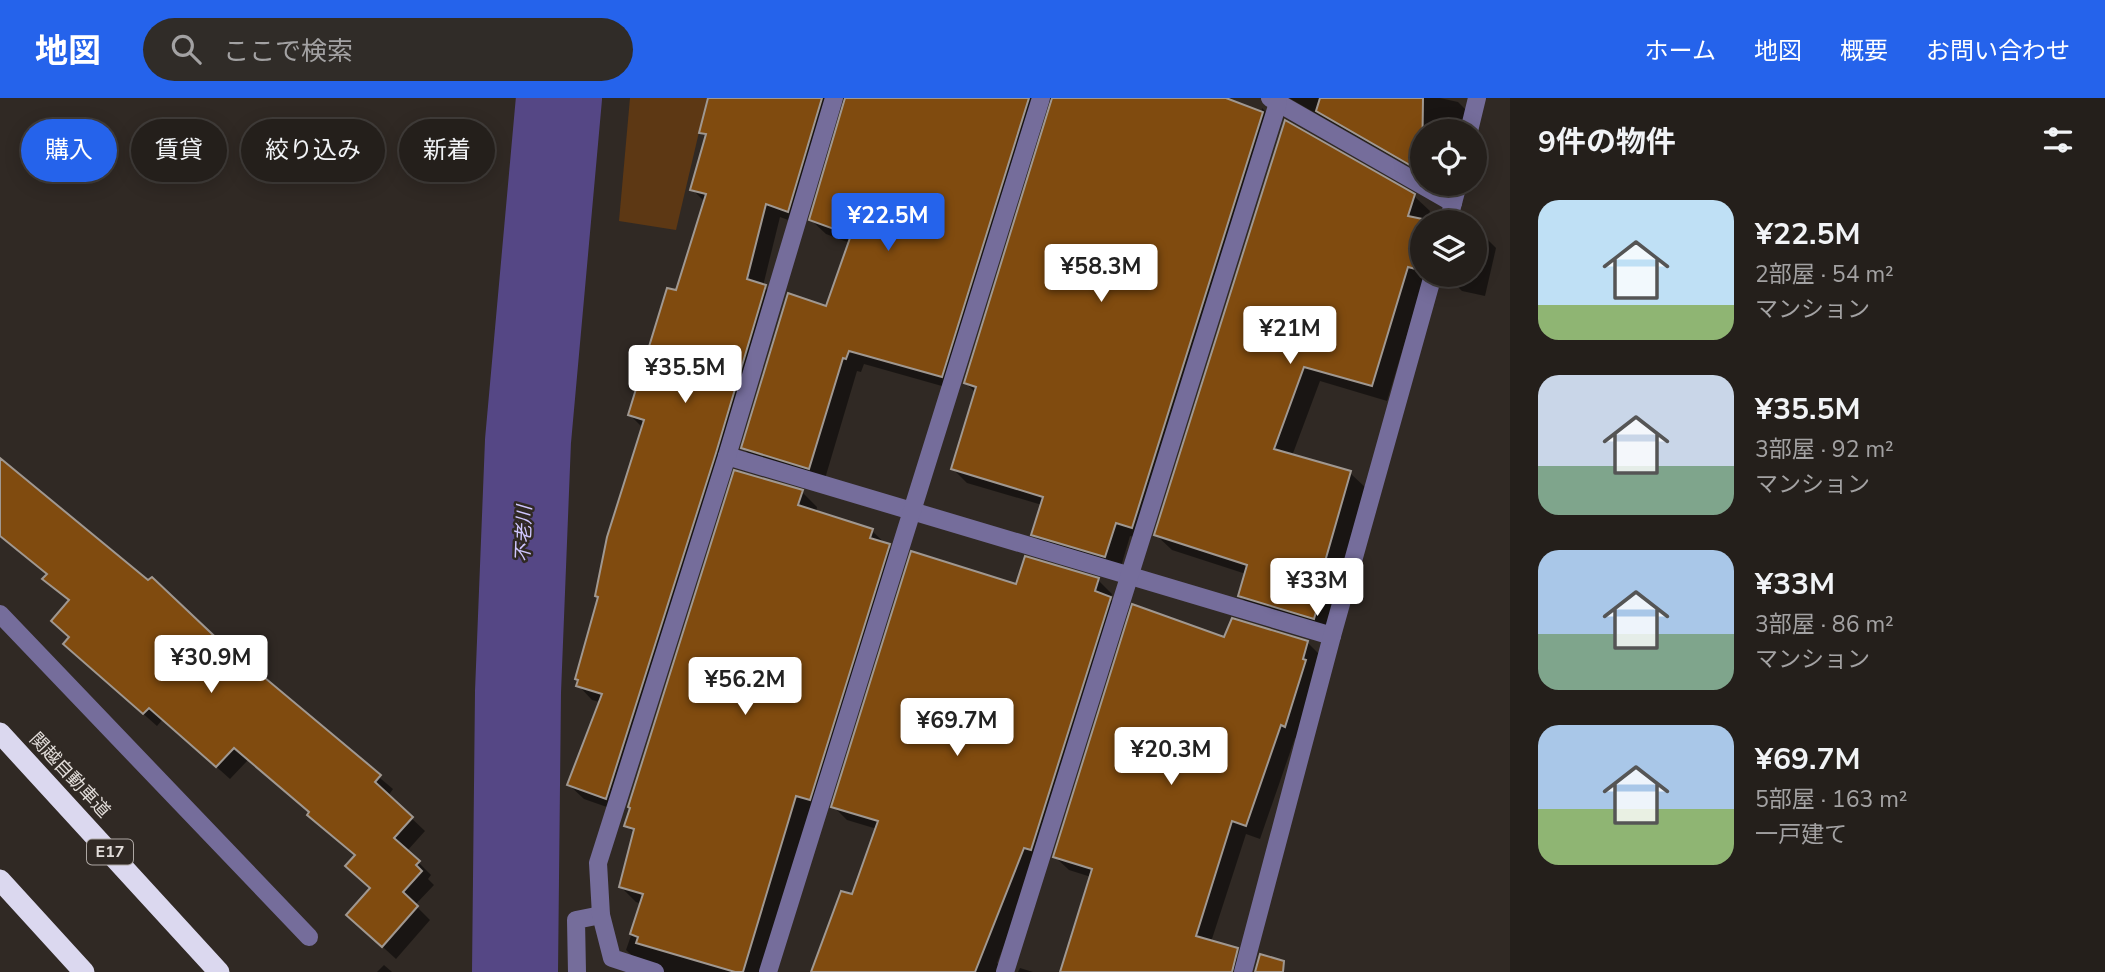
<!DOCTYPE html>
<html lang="ja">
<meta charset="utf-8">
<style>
body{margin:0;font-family:"Nunito Sans","Noto Sans JP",sans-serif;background:#302c28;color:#f1f3f6;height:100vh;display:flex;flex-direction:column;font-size:26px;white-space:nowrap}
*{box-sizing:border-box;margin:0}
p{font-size:23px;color:#a3a2a3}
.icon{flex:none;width:38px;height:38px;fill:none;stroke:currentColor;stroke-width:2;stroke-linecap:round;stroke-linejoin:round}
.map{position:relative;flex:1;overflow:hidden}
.details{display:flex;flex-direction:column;background:#241f1b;width:595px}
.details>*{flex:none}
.banner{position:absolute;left:21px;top:21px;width:665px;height:63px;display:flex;gap:14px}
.buttons{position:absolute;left:1410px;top:21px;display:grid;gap:14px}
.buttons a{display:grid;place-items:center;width:77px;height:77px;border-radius:50%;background:#241f1b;box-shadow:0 4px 18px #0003,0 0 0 2px #413d3a;font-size:35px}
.price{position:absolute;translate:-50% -60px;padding:0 16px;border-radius:7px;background:#fff;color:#222;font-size:23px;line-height:46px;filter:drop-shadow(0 2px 4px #0008)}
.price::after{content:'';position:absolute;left:50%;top:42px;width:21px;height:16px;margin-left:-10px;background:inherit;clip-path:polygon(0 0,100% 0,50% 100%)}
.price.current{background:#2563eb;color:#fff}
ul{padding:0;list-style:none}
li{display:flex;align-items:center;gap:21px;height:175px;padding:0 28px}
li span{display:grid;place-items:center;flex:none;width:196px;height:140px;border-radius:21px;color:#555}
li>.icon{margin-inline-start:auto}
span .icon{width:84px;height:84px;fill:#fffc;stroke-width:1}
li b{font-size:30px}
h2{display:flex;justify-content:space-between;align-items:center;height:84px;padding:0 28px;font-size:30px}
.pill{padding:0 24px;border-radius:32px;background:#241f1b;box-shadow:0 4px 18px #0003,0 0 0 2px #413d3a;font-size:24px;line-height:63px}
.pill.current{background:#2563eb;color:#fff}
header{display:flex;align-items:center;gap:42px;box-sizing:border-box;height:98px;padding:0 35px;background:#2563eb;color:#fff}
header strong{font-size:33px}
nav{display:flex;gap:38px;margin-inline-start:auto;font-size:24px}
.search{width:490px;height:63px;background:#302c28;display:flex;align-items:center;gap:18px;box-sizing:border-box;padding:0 24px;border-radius:38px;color:#a3a2a3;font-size:26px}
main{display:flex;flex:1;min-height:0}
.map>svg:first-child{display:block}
.green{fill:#5d3814}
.shadow{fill:#0007}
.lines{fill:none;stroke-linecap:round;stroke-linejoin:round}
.river{stroke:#554785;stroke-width:86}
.building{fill:#804b0f;stroke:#a09891;stroke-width:2}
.minor{stroke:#756d9b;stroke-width:18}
.highway{stroke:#dbd8ef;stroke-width:21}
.labels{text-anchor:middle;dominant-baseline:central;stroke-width:5;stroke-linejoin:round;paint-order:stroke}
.shield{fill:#302924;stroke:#ada7a3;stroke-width:2}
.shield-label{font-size:16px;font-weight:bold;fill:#e2ddda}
.street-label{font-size:18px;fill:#e2ddda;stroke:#302924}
.water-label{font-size:19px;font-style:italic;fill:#cfc6fe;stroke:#302924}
</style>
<header>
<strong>地図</strong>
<div class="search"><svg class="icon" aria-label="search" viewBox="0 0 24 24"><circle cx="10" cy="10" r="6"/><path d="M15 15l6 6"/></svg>ここで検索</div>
<nav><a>ホーム</a><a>地図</a><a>概要</a><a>お問い合わせ</a></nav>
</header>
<main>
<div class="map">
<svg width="1510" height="874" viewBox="0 0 1510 874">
<rect width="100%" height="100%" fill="#302924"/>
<!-- green -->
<polygon class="green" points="630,0 707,0 676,132 619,123"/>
<!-- shadow -->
<g class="shadow">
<polygon points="713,0 1221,0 1261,15 1262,10 1278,26 1147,443 1130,438 1120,472 1048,451 1033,436 1042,407 967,385 953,371 976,295 966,285 1054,4 1048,5 956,292 864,266 861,274 857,273 824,384 757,364 743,350 827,210 850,145 826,136 811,122 846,4 841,5 802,127 780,119 763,188 780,203 621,714 584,701 569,687 600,604 592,602 578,587 643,330 630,317 677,194 705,104 692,91 707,37 705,35"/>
<polygon points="1289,0 1440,0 1458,4 1466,12 1461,33 1423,33 1423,76"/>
<polygon points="1414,98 1430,113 1426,124 1430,124 1423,124 1423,177 1475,177 1475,133 1480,134 1496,150 1485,198 1462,193 1450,181 1445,181 1439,187 1423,184 1387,303 1320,283 1292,358 1350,375 1366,390 1330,535 1255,513 1240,498 1246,476 1172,452 1156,437"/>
<polygon points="0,361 393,691 388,698 425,733 407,753 431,777 428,781 434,787 415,807 430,822 396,861 361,829 371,791 356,758 322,730 309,717 311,715 248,662 230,681 163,621 157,628 79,559 71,540 70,504 45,481 48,477 0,439"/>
<polygon points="802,394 817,409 816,414 872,433 904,463 763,874 664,874 642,867 626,852 642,806 636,804 621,789 635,736 626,727"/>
<polygon points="1098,482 1112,496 1110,501 1124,514 1038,762 997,865 1006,874 813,874 854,798 877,731 847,722 833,708 1018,489"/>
<polygon points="1225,541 1307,544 1321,558 1299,641 1295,640 1260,741 1246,736 1211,844 1225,848 1239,862 1235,874 1062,874 1091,779 1069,772 1055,759"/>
<polygon points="384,867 392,874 377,874"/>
<polygon points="1020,870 1033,874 1018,874"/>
</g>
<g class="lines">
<!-- river -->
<polyline class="river" points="515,874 518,594 528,343 559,0"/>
</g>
<!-- building -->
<g class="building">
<polygon points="708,0 822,0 788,114 766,106 747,181 766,187 716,355 606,701 567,687 602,596 576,588 578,582 575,581 598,499 595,498 607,439 644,322 628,317 667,190 676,192 706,96 690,92 706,36 699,35"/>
<polygon points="845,0 1029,0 942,279 849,253 846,261 843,260 809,371 741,350 788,195 826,208 851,137 809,122"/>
<polygon points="1052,0 1226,0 1263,14 1132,430 1116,425 1105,459 1031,437 1043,399 951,371 976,289 964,285"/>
<polygon points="1320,0 1423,0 1422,74 1316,13"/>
<polygon points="1285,22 1415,96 1408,118 1437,124 1423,124 1423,173 1408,169 1372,288 1304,269 1274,351 1351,373 1324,467 1329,468 1314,521 1238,498 1247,467 1154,437"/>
<polygon points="0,360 148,482 152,479 227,550 228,549 381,677 375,684 413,719 394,740 420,763 416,767 422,773 403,794 418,808 382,849 346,817 370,790 345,768 355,757 307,717 309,714 234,650 216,669 149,610 143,616 63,546 69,539 51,523 69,502 42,481 47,476 0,438"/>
<polygon points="734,372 803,392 798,407 873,431 870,440 890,446 810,702 796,698 743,874 735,874 636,845 638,839 630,836 643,796 619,789 634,731 624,728 630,710 628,709"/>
<polygon points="911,453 1016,486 1025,458 1099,480 1095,493 1111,499 1031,752 1024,750 975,874 811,874 841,793 852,796 878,723 831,709"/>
<polygon points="1132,506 1224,539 1232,520 1308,543 1303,561 1306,562 1285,629 1281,627 1246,728 1232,723 1196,838 1238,850 1232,874 1060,874 1092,771 1053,759"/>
<polygon points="1260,856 1284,863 1283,874 1255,874"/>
</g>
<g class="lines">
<!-- minor -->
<g class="minor">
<polyline points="1270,0 1453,105 1448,124"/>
<polyline points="1469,33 1477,0"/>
<polyline points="1453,105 1458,86"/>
<polyline points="727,358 1332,538"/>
<polyline points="0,516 309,839"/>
<polyline points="577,874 576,822 601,817"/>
<polyline points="655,874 612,860 601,817 598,765 727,358 834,0"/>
<polyline points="768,874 1041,0"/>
<polyline points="1005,874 1278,5"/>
<polyline points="1243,874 1332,538 1433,177"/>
</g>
<!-- highway -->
<g class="highway">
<polyline points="0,635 219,874"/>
<polyline points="0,782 84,874"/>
</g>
</g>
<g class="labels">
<!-- shield labels -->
<rect class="shield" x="87" y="741.5" width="46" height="25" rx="5"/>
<g class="shield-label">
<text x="110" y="754">E17</text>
</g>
<!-- street labels -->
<g class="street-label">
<text transform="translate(70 677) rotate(47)">関越自動車道</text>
</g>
<!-- water labels -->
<g class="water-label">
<text transform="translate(524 436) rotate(-88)">不老川</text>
</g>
</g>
</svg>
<div class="buttons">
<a><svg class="icon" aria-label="locate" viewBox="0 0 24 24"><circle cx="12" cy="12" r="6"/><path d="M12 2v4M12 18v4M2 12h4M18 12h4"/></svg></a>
<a><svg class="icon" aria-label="layers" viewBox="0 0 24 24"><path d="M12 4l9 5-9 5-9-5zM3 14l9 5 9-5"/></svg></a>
</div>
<b class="price current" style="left:888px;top:155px">¥22.5M</b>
<b class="price" style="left:1101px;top:206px">¥58.3M</b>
<b class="price" style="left:1290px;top:268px">¥21M</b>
<b class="price" style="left:685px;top:307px">¥35.5M</b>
<b class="price" style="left:1317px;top:520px">¥33M</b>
<b class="price" style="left:211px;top:597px">¥30.9M</b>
<b class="price" style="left:745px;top:619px">¥56.2M</b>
<b class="price" style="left:957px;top:660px">¥69.7M</b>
<b class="price" style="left:1171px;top:689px">¥20.3M</b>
<div class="banner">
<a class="pill current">購入</a>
<a class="pill">賃貸</a>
<a class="pill">絞り込み</a>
<a class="pill">新着</a>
</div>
</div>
<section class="details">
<h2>9件の物件<svg class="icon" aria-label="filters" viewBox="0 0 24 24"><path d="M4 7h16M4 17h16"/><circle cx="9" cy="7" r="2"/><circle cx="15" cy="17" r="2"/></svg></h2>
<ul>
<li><span style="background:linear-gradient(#bfe0f5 75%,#8fb573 0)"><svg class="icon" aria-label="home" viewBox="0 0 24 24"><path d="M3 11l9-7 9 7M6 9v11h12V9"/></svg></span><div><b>¥22.5M</b><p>2部屋 · 54 m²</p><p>マンション</p></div></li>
<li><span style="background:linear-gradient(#c9d6e8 65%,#7fa58c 0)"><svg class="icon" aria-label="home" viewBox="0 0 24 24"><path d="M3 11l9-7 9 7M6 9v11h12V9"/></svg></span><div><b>¥35.5M</b><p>3部屋 · 92 m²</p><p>マンション</p></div></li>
<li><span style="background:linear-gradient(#a9c7e8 60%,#7fa58c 0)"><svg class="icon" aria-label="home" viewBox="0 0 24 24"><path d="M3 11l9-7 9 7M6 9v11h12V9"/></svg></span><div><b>¥33M</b><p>3部屋 · 86 m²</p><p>マンション</p></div></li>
<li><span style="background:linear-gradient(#a9c7e8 60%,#8fb573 0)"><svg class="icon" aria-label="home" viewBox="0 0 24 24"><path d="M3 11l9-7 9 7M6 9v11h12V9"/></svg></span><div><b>¥69.7M</b><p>5部屋 · 163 m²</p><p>一戸建て</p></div></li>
</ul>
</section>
</main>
